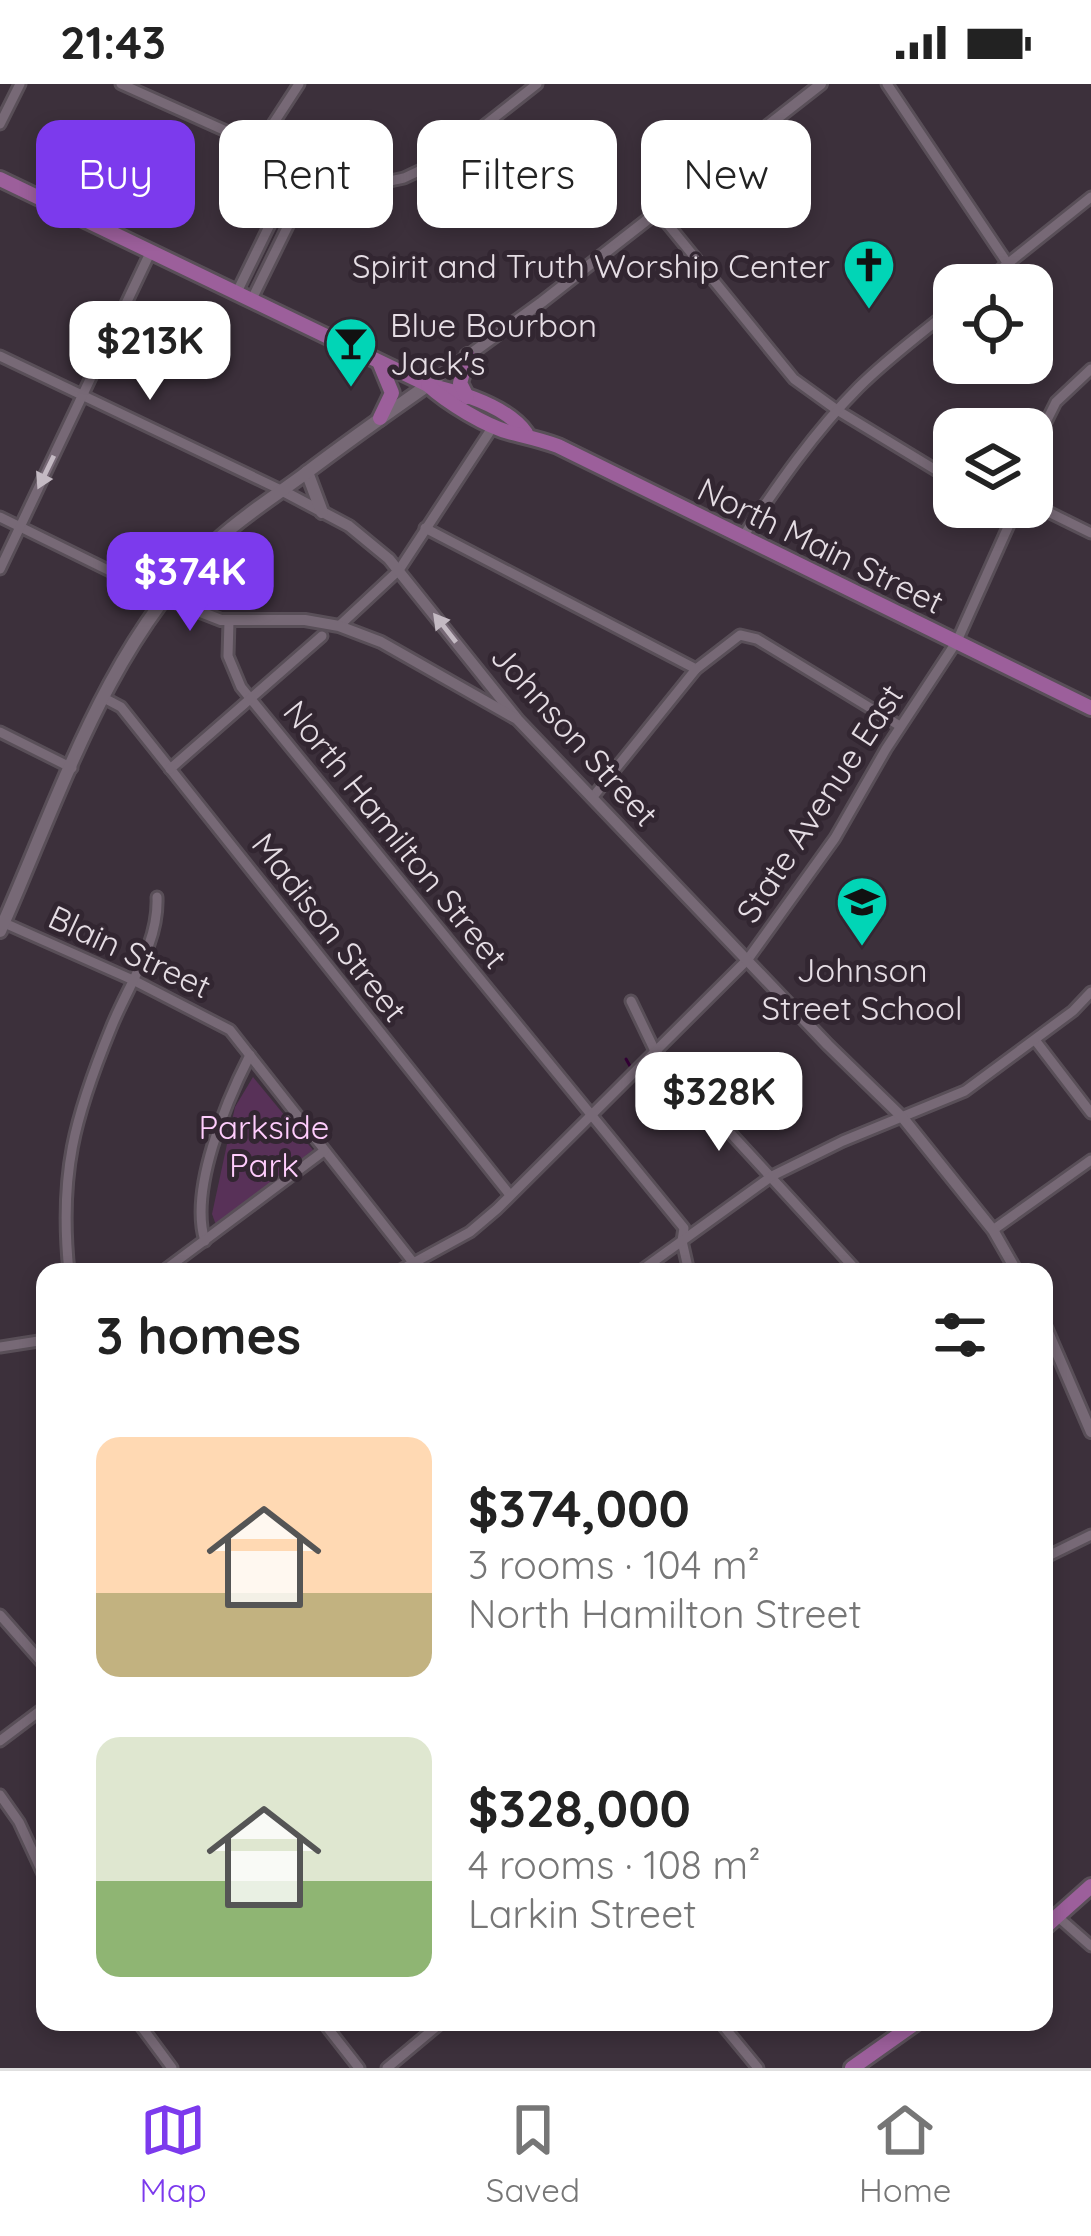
<!DOCTYPE html>
<meta charset="utf-8">
<style>
body{margin:0;font-family:Quicksand,sans-serif;background:#f2f2f2;color:#222;height:100vh;display:flex;flex-direction:column;font-size:45px;white-space:nowrap}
*{box-sizing:border-box;margin:0}
p{font-size:39px;color:#767676}
.icon{flex:none;width:66px;height:66px;fill:none;stroke:currentColor;stroke-width:2;stroke-linecap:round;stroke-linejoin:round}
.map{position:relative;flex:1;overflow:hidden}
.side{position:absolute;left:36px;top:1179px;width:1017px;height:768px;display:flex;flex-direction:column;background:#fff;border-radius:24px;box-shadow:0 6px 18px #0003}
.side>*{flex:none}
.top-card{position:absolute;left:36px;top:36px;width:1020px;height:108px;display:flex;gap:24px}
.controls{position:absolute;left:933px;top:180px;display:grid;gap:24px}
.controls a{display:grid;place-items:center;width:120px;height:120px;border-radius:24px;background:#fff;box-shadow:0 6px 18px #0003;font-size:60px}
.price{position:absolute;translate:-50% -102px;padding:0 27px;border-radius:24px;background:#fff;color:#222;font-size:39px;line-height:78px;filter:drop-shadow(0 3px 6px #0008)}
.price::after{content:'';position:absolute;left:50%;top:72px;width:36px;height:27px;margin-left:-18px;background:inherit;clip-path:polygon(0 0,100% 0,50% 100%)}
.price.current{background:#7c3aed;color:#fff}
ul{padding:0;list-style:none}
li{display:flex;align-items:center;gap:36px;height:300px;padding:0 60px}
li span{display:grid;place-items:center;flex:none;width:336px;height:240px;border-radius:24px;color:#555}
li>.icon{margin-inline-start:auto}
span .icon{width:144px;height:144px;fill:#fffc;stroke-width:1}
li b{font-size:51px}
h2{display:flex;justify-content:space-between;align-items:center;height:144px;padding:0 60px;font-size:51px}
.pill{padding:0 42px;border-radius:24px;background:#fff;box-shadow:0 6px 18px #0003;font-size:42px;line-height:108px}
.pill.current{background:#7c3aed;color:#fff}
.status{display:flex;justify-content:space-between;align-items:center;height:84px;padding:0 60px;background:#fff;direction:ltr}
.status svg{height:33px;fill:currentColor}
.dock{display:flex;justify-content:space-around;align-items:center;height:168px;border-top:3px solid #e0e0e0;background:#fff;font-size:33px;color:#767676}
.dock a{display:grid;justify-items:center;gap:6px}
.dock .current{color:#7c3aed}
.map>svg:first-child{display:block}
.green{fill:#583158}
.lines{fill:none;stroke-linecap:round;stroke-linejoin:round}
.stream{stroke:#330035;stroke-width:3}
.minor-casing{stroke:#594f58;stroke-width:15}
.tertiary-casing{stroke:#594f58;stroke-width:16}
.secondary-casing{stroke:#594f58;stroke-width:18}
.primary-casing{stroke:#594f58;stroke-width:20}
.minor{stroke:#776976;stroke-width:9}
.tertiary{stroke:#776976;stroke-width:10}
.secondary{stroke:#776976;stroke-width:12}
.primary{stroke:#9c5f9b;stroke-width:14}
.oneway{fill:#c4bac3}
.labels{text-anchor:middle;dominant-baseline:central;stroke-width:10;stroke-linejoin:round;paint-order:stroke}
.poi-label{font-size:33px;fill:#e5dde4;stroke:#322631;text-anchor:end}
.street-label{font-size:33px;fill:#e5dde4;stroke:#322631}
.park-label{font-size:33px;fill:#ffcdfd;stroke:#322631}
</style>
<div class="status"><b>21:43</b><svg viewBox="0 0 49 12"><path d="M0 12V9h3v3zM5 12V6h3v6zM10 12V3h3v9zM15 12V0h3v12zM26 1h20v11H26zM47 4h2v5h-2z"/></svg></div>
<div class="map">
<svg width="1091" height="1984" viewBox="0 0 1091 1984">
<rect width="100%" height="100%" fill="#3c303b"/>
<!-- green -->
<polygon class="green" points="253,993 313,1066 216,1141 212,1130 235,1023"/>
<g class="lines">
<!-- stream -->
<polyline class="stream" points="626,975 630,982"/>
<!-- minor casing -->
<g class="minor-casing">
<g id="minor">
<polyline points="121,0 315,87 349,98 376,100 404,94 438,78 537,0"/>
<polyline points="887,0 1008,180"/>
<polyline points="0,40 20,0"/>
<polyline points="258,63 299,0"/>
<polyline points="657,127 794,295 837,326 954,397"/>
<polyline points="981,201 1091,113"/>
<polyline points="237,208 299,81"/>
<polyline points="252,215 315,87"/>
<polyline points="0,272 281,406"/>
<polyline points="1032,366 1056,318 1091,285"/>
<polyline points="1032,420 1091,449"/>
<polyline points="0,433 165,514"/>
<polyline points="425,444 696,585"/>
<path d="M 742,454 C 778,401 814,348 859,303 C 888,274 922,249 954,223"/>
<polyline points="0,485 150,169"/>
<polyline points="229,537 228,572 241,603 684,1144 682,1157 689,1188"/>
<polyline points="339,542 399,486 494,341"/>
<polyline points="104,614 121,623 510,1111"/>
<polyline points="0,648 72,684"/>
<polyline points="170,685 322,552"/>
<polyline points="592,714 696,585 740,551 757,555 900,642"/>
<polyline points="0,837 133,896 230,946 412,1177"/>
<polyline points="631,917 655,967 858,1188"/>
<polyline points="1035,956 1091,1029"/>
<polyline points="993,1146 1091,1076"/>
<path d="M 205,1157 C 189,1106 226,1018 250,971"/>
<path d="M 69,1188 C 59,1090 74,1034 111,944 C 128,901 159,860 157,813"/>
<polyline points="162,1188 324,1067"/>
<polyline points="397,1188 470,1148 497,1125 748,875 835,754 886,665 957,557 1017,423"/>
<polyline points="639,1188 772,1092 843,1057 965,1007 1073,927 1091,908"/>
<polyline points="0,1263 45,1256"/>
<polyline points="1044,1474 1091,1451"/>
<polyline points="0,1531 45,1582"/>
<polyline points="0,1657 45,1623"/>
<polyline points="0,1711 19,1738 45,1794"/>
<polyline points="1057,1832 1091,1862"/>
<polyline points="138,1938 172,1984"/>
<polyline points="323,1938 359,1984"/>
<polyline points="720,1938 758,1984"/>
<polyline points="387,1984 442,1938"/>
</g>
</g>
<!-- tertiary casing -->
<g class="tertiary-casing">
<g id="tertiary">
<polyline points="428,301 542,218 821,0"/>
<polyline points="281,406 349,442 389,475 518,636 828,961 903,1034 993,1146 1017,1188"/>
<polyline points="165,514 221,536 305,536 339,542 381,558 515,634"/>
<polyline points="1044,1239 1091,1348"/>
</g>
</g>
<!-- secondary casing -->
<g class="secondary-casing">
<g id="secondary">
<polyline points="307,388 322,428"/>
<path d="M 0,847 C 58,717 108,557 215,458 C 242,433 272,414 302,392 C 343,361 385,331 428,301"/>
</g>
</g>
<!-- primary casing -->
<g class="primary-casing">
<g id="primary">
<path d="M 0,95 L 428,301 C 459,308 507,322 526,349"/>
<polyline points="380,280 392,309 380,334"/>
<path d="M 428,301 C 446,318 487,343 512,349 C 528,353 542,356 558,362 L 1091,624"/>
<polyline points="467,313 460,299 468,272"/>
<polyline points="1044,1844 1091,1802"/>
<polyline points="852,1984 917,1938"/>
</g>
</g>
<!-- minor -->
<use href="#minor" class="minor"/>
<!-- tertiary -->
<use href="#tertiary" class="tertiary"/>
<!-- secondary -->
<use href="#secondary" class="secondary"/>
<!-- primary -->
<use href="#primary" class="primary"/>
</g>
<!-- one-way arrows -->
<defs><path id="oneway-solid" d="M-6-.8H1V-3.2L6.5 0L1 3.2V.8H-6Z" transform="scale(3)"/></defs>
<g class="oneway">
<use href="#oneway-solid" transform="translate(46 388) rotate(116)"/>
<use href="#oneway-solid" transform="translate(445 544) rotate(-128)"/>
</g>
<!-- icons -->
<defs>
<g id="church-pin" transform="scale(2.7)"><path d="M0 17L-7.5 6A9.5 9.5 0 1 1 7.5 6Z" fill="#01d5b6" stroke="#322631"/><path d="M-1.2-6h2.4v3.5h3.3v2.4h-3.3V6h-2.4V-.1h-3.3v-2.4h3.3Z" fill="#111"/></g>
<g id="bar-pin" transform="scale(2.7)"><path d="M0 17L-7.5 6A9.5 9.5 0 1 1 7.5 6Z" fill="#01d5b6" stroke="#322631"/><path d="M-6-5H6L.8 .8V4.5H3.5V6h-7V4.5H-.8V.8Z" fill="#111"/></g>
<g id="school-pin" transform="scale(2.7)"><path d="M0 17L-7.5 6A9.5 9.5 0 1 1 7.5 6Z" fill="#01d5b6" stroke="#322631"/><path d="M0-5L7-2L0 1L-7-2ZM-4 1L0 2.5L4 1V4Q0 6-4 4Z" fill="#111"/></g>
</defs>
<g fill-rule="evenodd">
<use href="#church-pin" x="869" y="181"/>
<use href="#bar-pin" x="351" y="259"/>
<use href="#school-pin" x="862" y="818"/>
</g>
<g class="labels">
<!-- poi labels -->
<g class="poi-label">
<text x="830" y="181">Spirit and Truth Worship Center</text>
<text x="390" y="240" text-anchor="start">Blue Bourbon<tspan x="390" dy="38">Jack's</tspan></text>
<text x="862" y="885" text-anchor="middle">Johnson<tspan x="862" dy="38">Street School</tspan></text>
</g>
<!-- street labels -->
<g class="street-label">
<text transform="translate(821 461) rotate(26)">North Main Street</text>
<text transform="translate(575 651) rotate(48)">Johnson Street</text>
<text transform="translate(819 719) rotate(-57)">State Avenue East</text>
<text transform="translate(396 750) rotate(51)">North Hamilton Street</text>
<text transform="translate(330 843) rotate(52)">Madison Street</text>
<text transform="translate(130 867) rotate(25)">Blain Street</text>
</g>
<!-- park labels -->
<g class="park-label">
<text x="264" y="1042">Parkside<tspan x="264" dy="38">Park</tspan></text>
</g>
</g>
</svg>
<div class="controls">
<a><svg class="icon" aria-label="locate" viewBox="0 0 24 24"><circle cx="12" cy="12" r="6"/><path d="M12 2v4M12 18v4M2 12h4M18 12h4"/></svg></a>
<a><svg class="icon" aria-label="layers" viewBox="0 0 24 24"><path d="M12 4l9 5-9 5-9-5zM3 14l9 5 9-5"/></svg></a>
</div>
<b class="price" style="left:150px;top:319px">$213K</b>
<b class="price current" style="left:190px;top:550px">$374K</b>
<b class="price" style="left:719px;top:1070px">$328K</b>
<div class="top-card">
<a class="pill current">Buy</a>
<a class="pill">Rent</a>
<a class="pill">Filters</a>
<a class="pill">New</a>
</div>
<section class="side">
<h2>3 homes<svg class="icon" aria-label="filters" viewBox="0 0 24 24"><path d="M4 7h16M4 17h16"/><circle cx="9" cy="7" r="2"/><circle cx="15" cy="17" r="2"/></svg></h2>
<ul>
<li><span style="background:linear-gradient(#ffd9b3 65%,#c2b280 0)"><svg class="icon" aria-label="home" viewBox="0 0 24 24"><path d="M3 11l9-7 9 7M6 9v11h12V9"/></svg></span><div><b>$374,000</b><p>3 rooms · 104 m²</p><p>North Hamilton Street</p></div></li>
<li><span style="background:linear-gradient(#dfe7d0 60%,#8fb573 0)"><svg class="icon" aria-label="home" viewBox="0 0 24 24"><path d="M3 11l9-7 9 7M6 9v11h12V9"/></svg></span><div><b>$328,000</b><p>4 rooms · 108 m²</p><p>Larkin Street</p></div></li>
</ul>
</section>
</div>
<nav class="dock">
<a class="current"><svg class="icon" aria-label="map" viewBox="0 0 24 24"><path d="M3 6l6-2 6 2 6-2v14l-6 2-6-2-6 2zM9 4v14M15 6v14"/></svg>Map</a>
<a><svg class="icon" aria-label="saved" viewBox="0 0 24 24"><path d="M7 4h10v16l-5-4-5 4z"/></svg>Saved</a>
<a><svg class="icon" aria-label="home" viewBox="0 0 24 24"><path d="M3 11l9-7 9 7M6 9v11h12V9"/></svg>Home</a>
</nav>
